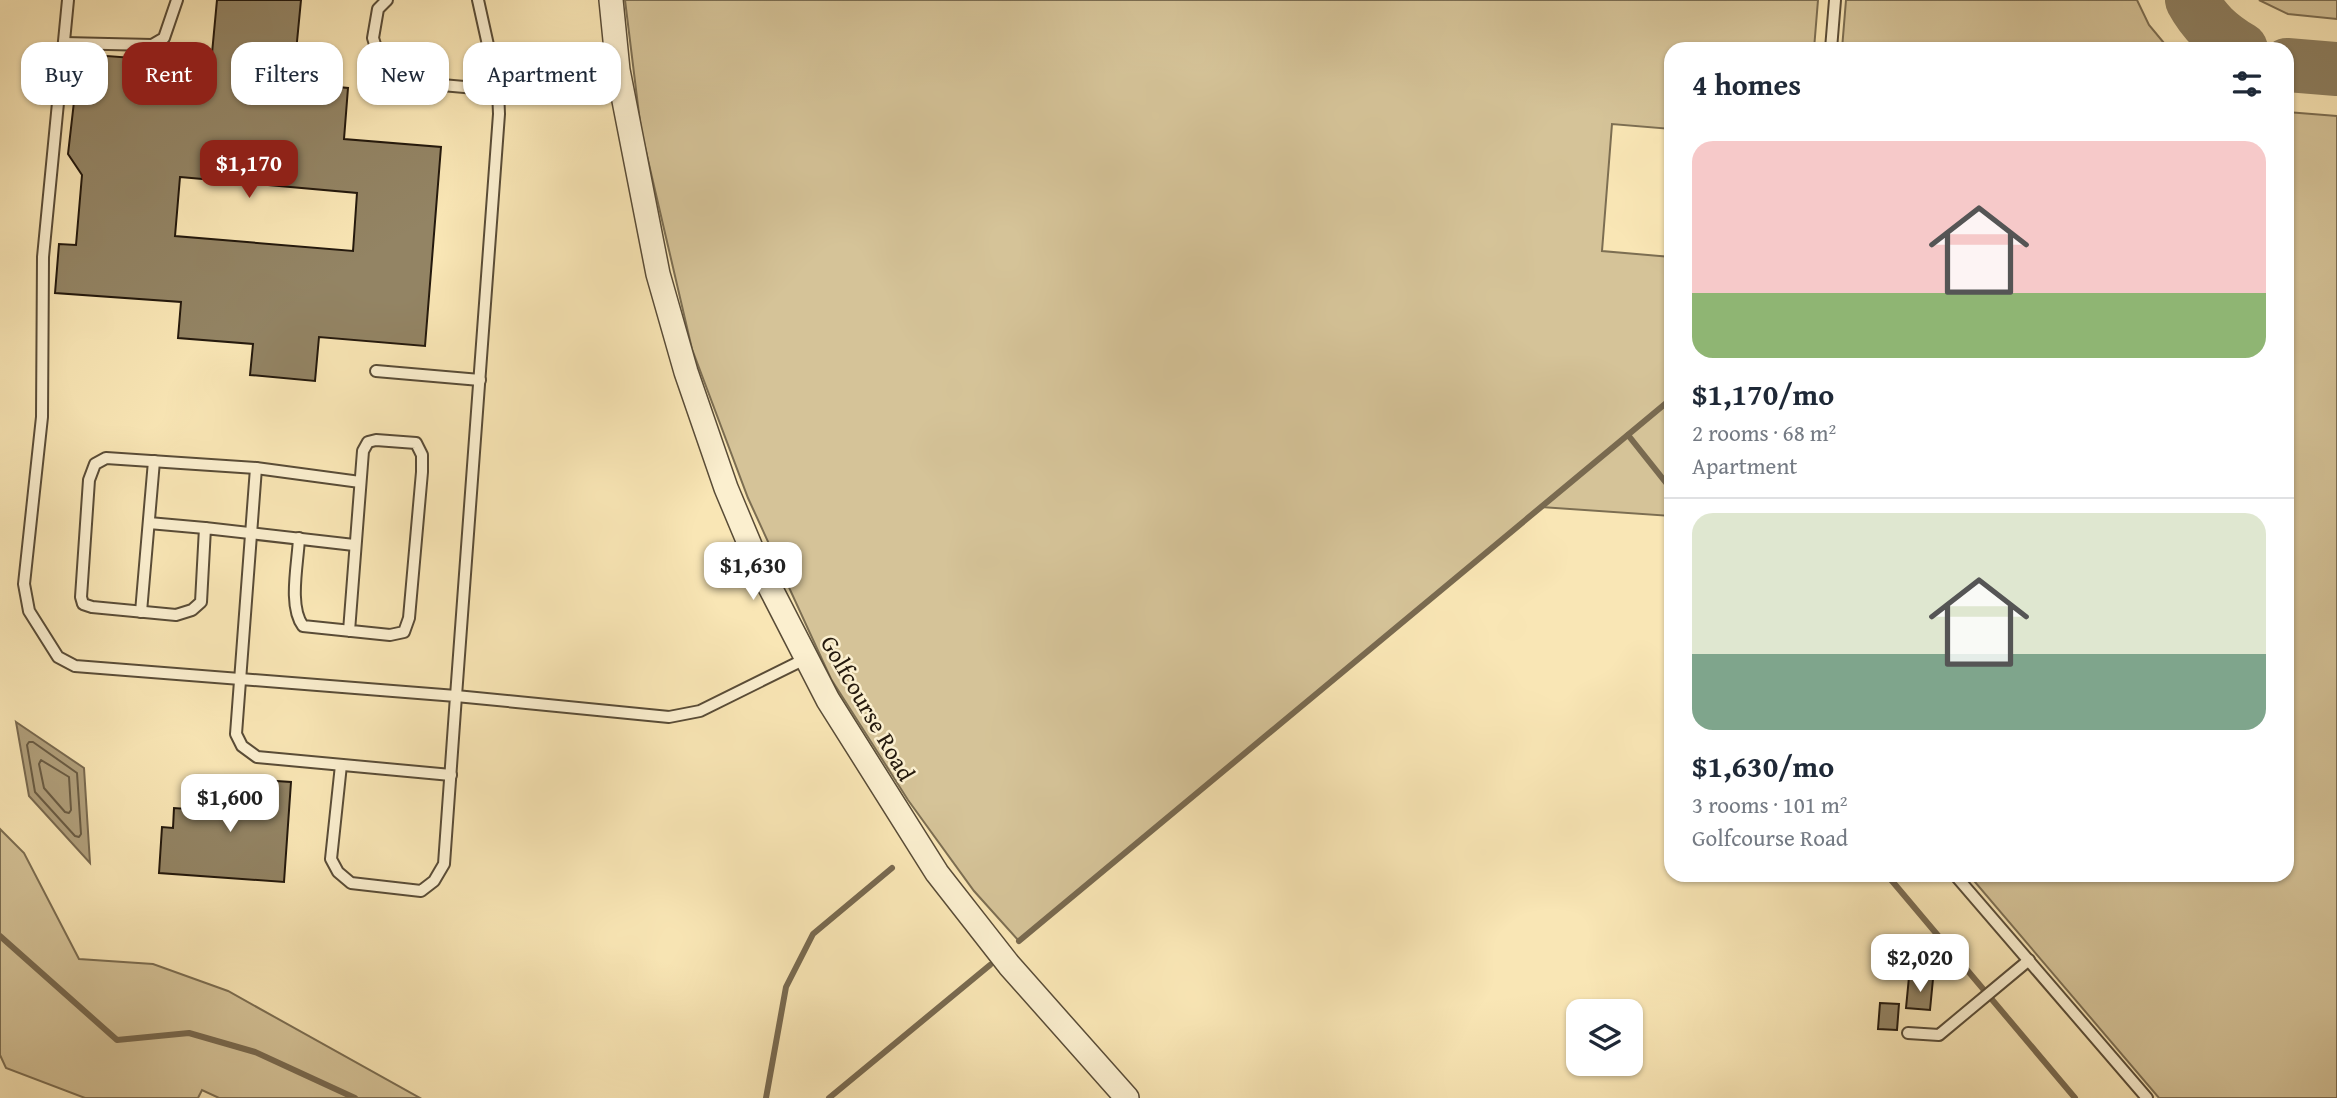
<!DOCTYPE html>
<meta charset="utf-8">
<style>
body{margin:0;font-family:"Gentium Book Plus",serif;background:#f2f2f3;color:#1f2937;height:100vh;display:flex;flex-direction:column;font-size:26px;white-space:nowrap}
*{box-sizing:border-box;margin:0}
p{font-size:23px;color:#747a83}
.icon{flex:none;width:38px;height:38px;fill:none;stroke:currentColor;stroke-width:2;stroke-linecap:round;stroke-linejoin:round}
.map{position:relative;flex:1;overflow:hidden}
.panel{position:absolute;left:1664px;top:42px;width:630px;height:840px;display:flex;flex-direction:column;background:#fff;border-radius:21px;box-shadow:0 2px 5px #0004}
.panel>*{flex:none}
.banner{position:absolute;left:21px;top:42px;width:665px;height:63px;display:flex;gap:14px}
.tools{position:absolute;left:1566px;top:999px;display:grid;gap:14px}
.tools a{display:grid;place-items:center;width:77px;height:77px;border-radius:14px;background:#fff;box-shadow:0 2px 5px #0004;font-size:35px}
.price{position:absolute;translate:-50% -60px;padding:0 16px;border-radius:14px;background:#fff;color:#222;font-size:23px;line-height:46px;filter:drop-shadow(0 2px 4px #0008)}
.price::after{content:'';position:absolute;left:50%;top:42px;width:21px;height:16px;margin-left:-10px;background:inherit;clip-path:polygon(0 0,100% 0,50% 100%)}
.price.current{background:#8f2418;color:#fff}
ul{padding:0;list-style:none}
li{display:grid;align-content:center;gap:14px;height:371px;padding:0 28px}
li+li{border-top:2px solid #e0e1e3}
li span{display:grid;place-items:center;height:217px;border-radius:21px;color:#555}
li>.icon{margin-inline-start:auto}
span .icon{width:126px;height:126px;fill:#fffc;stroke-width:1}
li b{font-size:30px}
h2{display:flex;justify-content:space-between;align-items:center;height:84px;padding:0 28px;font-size:30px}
.pill{padding:0 24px;border-radius:21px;background:#fff;box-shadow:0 2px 5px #0004;font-size:24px;line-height:63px}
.pill.current{background:#8f2418;color:#fff}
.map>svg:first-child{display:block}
.green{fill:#d5c398;stroke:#7c6e52;stroke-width:2}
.water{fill:#b1a07c;stroke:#796a50;stroke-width:2}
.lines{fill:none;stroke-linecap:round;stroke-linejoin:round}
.shore{stroke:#6a5c44;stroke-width:2}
.stream{stroke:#796a50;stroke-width:6}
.taxiway{stroke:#8e8061;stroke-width:54}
.building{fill:#938464;stroke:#24190d;stroke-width:2;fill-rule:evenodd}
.lane-casing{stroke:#594c37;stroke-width:14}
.street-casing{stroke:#594c37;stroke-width:26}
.lane{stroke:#fbefcf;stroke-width:10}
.street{stroke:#fbefcf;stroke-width:23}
.labels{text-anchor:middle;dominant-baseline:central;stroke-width:5;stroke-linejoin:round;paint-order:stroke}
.street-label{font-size:24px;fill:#24190d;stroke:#fbefcf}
</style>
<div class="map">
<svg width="2337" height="1098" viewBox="0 0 2337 1098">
<rect width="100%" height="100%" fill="#f9e6b5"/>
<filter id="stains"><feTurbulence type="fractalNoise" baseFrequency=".00286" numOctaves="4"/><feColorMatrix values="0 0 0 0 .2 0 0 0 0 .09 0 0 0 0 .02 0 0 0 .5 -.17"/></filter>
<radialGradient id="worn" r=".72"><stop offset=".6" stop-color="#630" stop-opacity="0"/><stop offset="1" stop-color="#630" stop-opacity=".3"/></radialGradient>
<!-- green -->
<g class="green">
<polygon points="625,0 1818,0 1814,49 1671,49 1671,129 1612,124 1602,251 1671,257 1671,516 1541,507 1019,941 974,891 908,800 831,679 748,498 692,349 641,130"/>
<polygon points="1846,0 2137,0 2149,25 2169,49 1842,49"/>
<polygon points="2259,0 2337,0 2337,19 2288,14"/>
<polygon points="2287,112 2337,116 2337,1098 2159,1098 1969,875 2287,875"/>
<polygon points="0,829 24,853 79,959 153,964 228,991 420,1098 219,1098 202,1090 198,1098 85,1098 6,1068 0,1055"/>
</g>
<!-- water -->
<polygon class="water" points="16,722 84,768 90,863 29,796"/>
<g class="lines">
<!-- shore -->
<g class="shore">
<polygon points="29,742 33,742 77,773 81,834 79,837 75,836 35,792 27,745"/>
<polygon points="41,760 69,777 71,810 69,813 65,812 44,788 39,764"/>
</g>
<!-- stream -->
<g class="stream">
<polyline points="1628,435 1671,489"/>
<polyline points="1887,875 2075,1098"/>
<polyline points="0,936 117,1040 189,1033 255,1052 355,1098"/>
<polyline points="1019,941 1671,399"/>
<polyline points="766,1098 786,987 813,934 892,868"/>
<polyline points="829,1098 990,965"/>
</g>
<!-- taxiway -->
<g class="taxiway">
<path d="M 2192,0 C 2204,22 2219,36 2241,49"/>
<polyline points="2287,65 2337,69"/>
</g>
</g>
<!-- building -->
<g class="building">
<path d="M 217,0 L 301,0 L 293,83 L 348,88 L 344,139 L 441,147 L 425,346 L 319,337 L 315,381 L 250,375 L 253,344 L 178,338 L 181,302 L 55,293 L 59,244 L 76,245 L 82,175 L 68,154 L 75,93 L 94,55 L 211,64 ZM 180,177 L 357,193 L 353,251 L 175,236 Z"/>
<polygon points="261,780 291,782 284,882 159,873 162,827 173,828 174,808 187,809 189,788 260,792"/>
<polygon points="1909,977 1933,979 1930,1010 1906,1008"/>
<polygon points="1880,1003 1899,1004 1897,1030 1878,1029"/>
</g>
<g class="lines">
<!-- lane casing -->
<g class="lane-casing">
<g id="lane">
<polyline points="68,0 43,257 42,417 24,584 29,611 58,657 75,666 456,696 444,864 434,881 421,891 351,883 338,872 331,859 341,765"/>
<polyline points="387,0 378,9 373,38 383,70 397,81 498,90"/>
<polyline points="478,0 498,90 499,114 456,696 669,717 700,711 807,658"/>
<polyline points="64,43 152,45 164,38 177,0"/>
<polyline points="1831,49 1835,0"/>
<polyline points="376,371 480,380"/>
<polyline points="256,468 236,734 242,746 257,757 451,775"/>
<polyline points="149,523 205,528"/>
<path d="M 299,538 C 298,563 288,606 303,626 L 390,635 L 404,632 L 409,618 L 422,472 L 422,455 L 416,443 L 376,440 L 368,442 L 363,451 L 349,631"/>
<polyline points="354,545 205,528 201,602 192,610 176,615 92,607 83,604 81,597 89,480 95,464 106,458 256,468 360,482"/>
<polyline points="141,612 154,461"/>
<polyline points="1955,875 2147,1098"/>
<polyline points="1908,1033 1939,1035 2029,960"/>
</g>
</g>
<!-- street casing -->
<g class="street-casing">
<polyline id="street" points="611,0 618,70 658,274 686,372 726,488 757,562 828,700 937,873 1009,965 1127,1098"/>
</g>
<!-- lane -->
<use href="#lane" class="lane"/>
<!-- street -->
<use href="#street" class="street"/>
</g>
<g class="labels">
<!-- street labels -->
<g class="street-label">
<text transform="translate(868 708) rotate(60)">Golfcourse Road</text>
</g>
</g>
<rect width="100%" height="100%" filter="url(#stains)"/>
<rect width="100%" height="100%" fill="url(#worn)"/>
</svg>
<div class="tools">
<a><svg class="icon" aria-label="layers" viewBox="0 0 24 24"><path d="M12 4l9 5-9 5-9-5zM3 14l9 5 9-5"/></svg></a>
</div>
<b class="price current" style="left:249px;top:200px">$1,170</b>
<b class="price" style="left:753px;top:602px">$1,630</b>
<b class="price" style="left:230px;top:834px">$1,600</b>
<b class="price" style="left:1920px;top:994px">$2,020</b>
<div class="banner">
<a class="pill">Buy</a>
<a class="pill current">Rent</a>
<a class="pill">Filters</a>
<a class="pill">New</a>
<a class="pill">Apartment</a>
</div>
<section class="panel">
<h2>4 homes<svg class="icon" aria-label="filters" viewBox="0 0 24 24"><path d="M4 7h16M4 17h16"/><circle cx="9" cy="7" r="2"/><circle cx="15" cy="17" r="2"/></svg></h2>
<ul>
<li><span style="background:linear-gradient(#f6c9c9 70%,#8fb573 0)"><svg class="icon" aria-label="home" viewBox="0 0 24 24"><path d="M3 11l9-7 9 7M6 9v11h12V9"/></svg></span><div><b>$1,170/mo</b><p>2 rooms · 68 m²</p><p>Apartment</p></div></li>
<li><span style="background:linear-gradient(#dfe7d0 65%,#7fa58c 0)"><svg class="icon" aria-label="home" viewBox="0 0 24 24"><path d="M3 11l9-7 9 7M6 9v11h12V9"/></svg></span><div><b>$1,630/mo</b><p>3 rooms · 101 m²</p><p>Golfcourse Road</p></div></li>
</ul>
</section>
</div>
